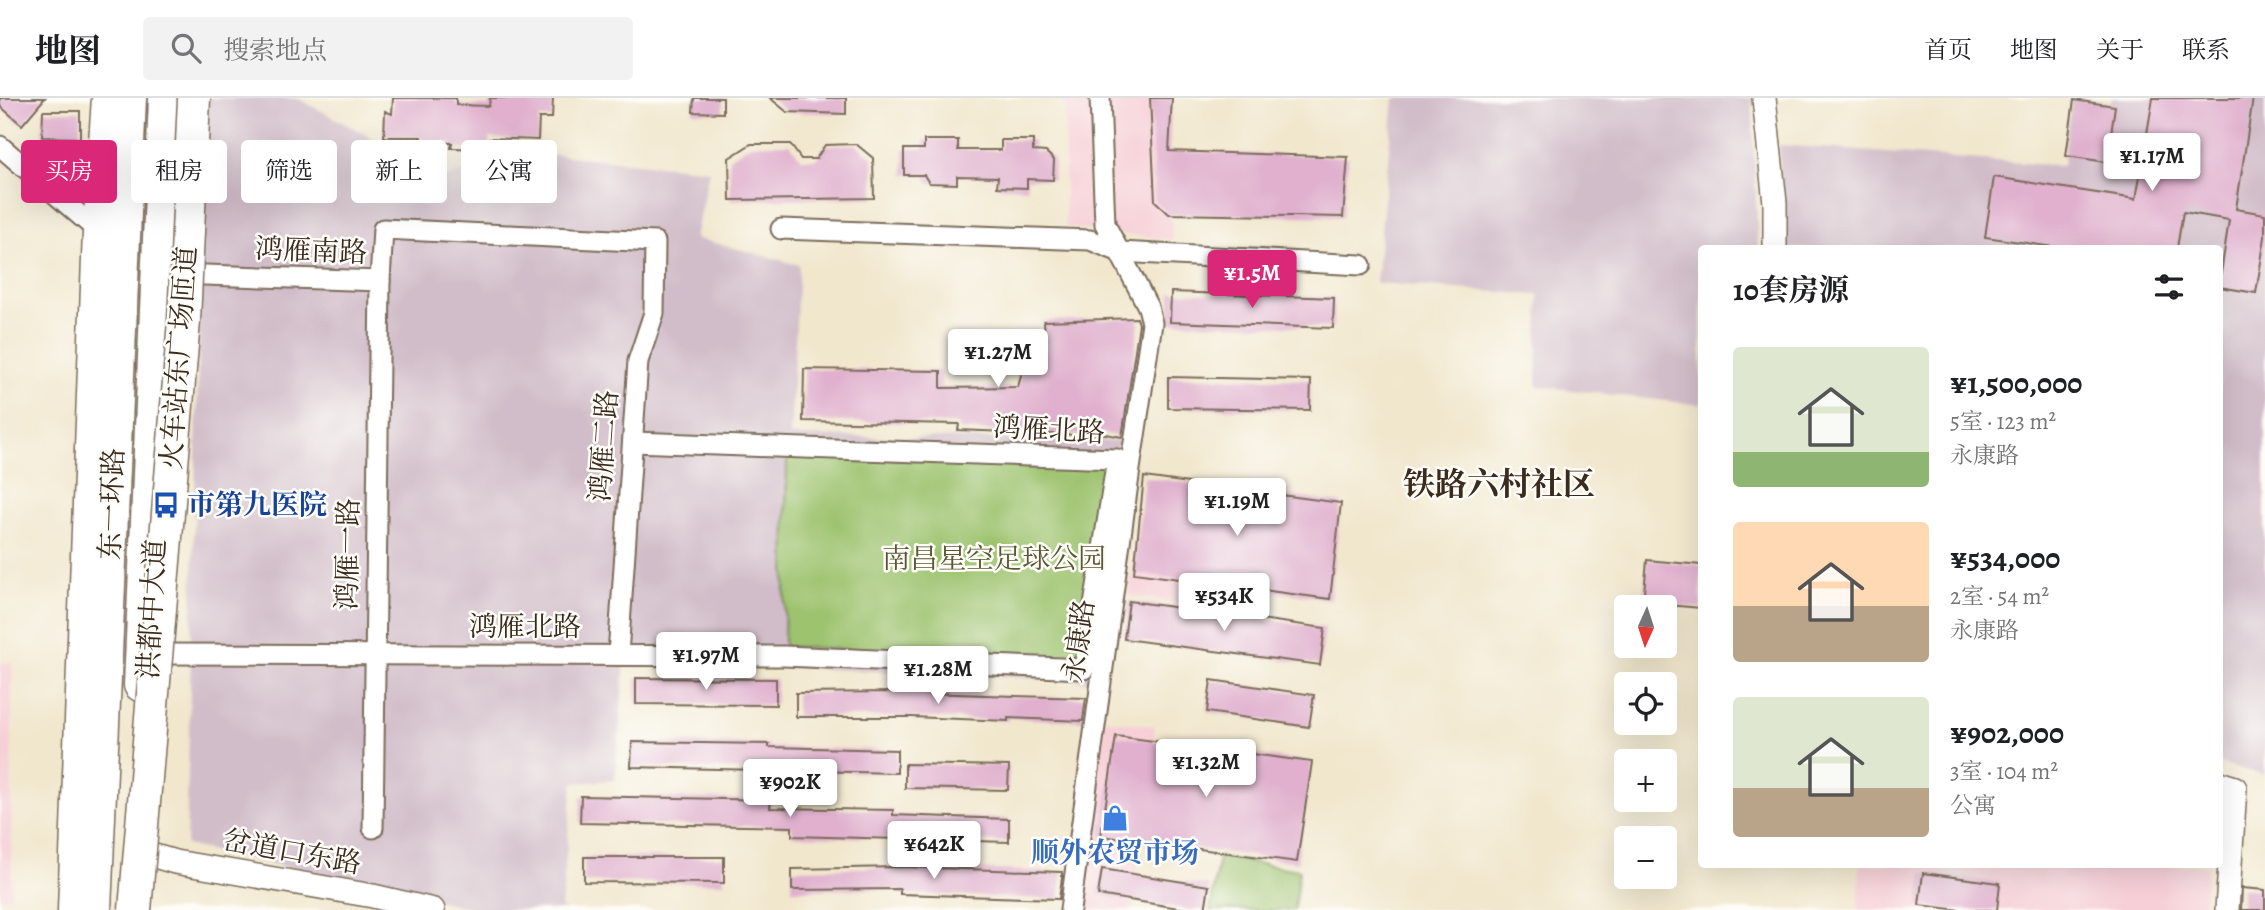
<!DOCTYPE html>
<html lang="zh">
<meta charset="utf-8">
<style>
body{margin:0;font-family:Alegreya,"Noto Serif SC",serif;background:#f2f2f2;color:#202124;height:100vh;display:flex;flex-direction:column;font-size:26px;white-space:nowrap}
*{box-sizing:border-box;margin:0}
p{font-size:23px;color:#757577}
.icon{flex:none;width:38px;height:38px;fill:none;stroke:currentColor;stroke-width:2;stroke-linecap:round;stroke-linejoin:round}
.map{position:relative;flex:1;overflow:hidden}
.side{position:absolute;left:1698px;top:147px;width:525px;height:623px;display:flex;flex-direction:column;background:#fff;border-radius:7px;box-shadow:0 7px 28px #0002}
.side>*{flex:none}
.top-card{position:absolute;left:21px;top:42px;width:665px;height:63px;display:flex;gap:14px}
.needle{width:46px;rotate:183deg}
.tools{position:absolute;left:1614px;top:497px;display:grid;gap:14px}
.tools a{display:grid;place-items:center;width:63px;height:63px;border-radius:7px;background:#fff;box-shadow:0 7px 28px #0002;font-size:35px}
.price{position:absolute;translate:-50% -60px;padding:0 16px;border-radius:7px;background:#fff;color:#222;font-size:23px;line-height:46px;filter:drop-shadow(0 2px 4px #0008)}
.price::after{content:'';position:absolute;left:50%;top:42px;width:21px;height:16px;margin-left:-10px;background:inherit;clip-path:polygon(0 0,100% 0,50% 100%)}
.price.selected{background:#db2777;color:#fff}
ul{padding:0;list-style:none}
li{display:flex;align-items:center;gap:21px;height:175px;padding:0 35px}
li span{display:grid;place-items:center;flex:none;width:196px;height:140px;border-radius:7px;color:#555}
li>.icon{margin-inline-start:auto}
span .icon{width:84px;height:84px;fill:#fffc;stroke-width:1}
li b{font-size:30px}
h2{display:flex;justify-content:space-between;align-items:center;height:84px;padding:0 35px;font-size:30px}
.pill{padding:0 24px;border-radius:7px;background:#fff;box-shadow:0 7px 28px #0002;font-size:24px;line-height:63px}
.pill.selected{background:#db2777;color:#fff}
header{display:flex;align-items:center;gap:42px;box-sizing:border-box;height:98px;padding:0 35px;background:#fff;border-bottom:2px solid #e0e0e0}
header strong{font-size:33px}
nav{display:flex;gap:38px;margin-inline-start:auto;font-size:24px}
.search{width:490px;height:63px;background:#f2f2f2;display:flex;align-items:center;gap:18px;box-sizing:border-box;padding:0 24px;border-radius:7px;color:#757577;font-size:26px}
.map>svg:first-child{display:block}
.built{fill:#f6cfd7}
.industrial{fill:#d1bdc9}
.green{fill:#9dc36e;stroke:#6c7646;stroke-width:2}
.building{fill:#e0b0ce}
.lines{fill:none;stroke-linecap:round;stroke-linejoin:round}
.minor-casing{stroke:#7b6c5b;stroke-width:23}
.tertiary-casing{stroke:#7b6c5b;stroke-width:26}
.primary-casing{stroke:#7b6c5b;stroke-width:33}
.trunk-casing{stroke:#7b6c5b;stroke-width:35}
.minor{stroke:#fff;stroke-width:19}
.tertiary{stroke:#fff;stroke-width:23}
.primary{stroke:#fff;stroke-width:30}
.trunk{stroke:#fff;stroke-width:32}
.trunk-bridge-casing{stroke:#7b6c5b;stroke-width:35;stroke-linecap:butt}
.trunk-bridge{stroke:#fff;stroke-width:32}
.labels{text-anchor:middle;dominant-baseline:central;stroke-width:5;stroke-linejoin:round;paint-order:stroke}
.street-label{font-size:28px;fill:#3b2a1e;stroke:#fdfcf7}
.transit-label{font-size:28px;font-weight:bold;fill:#164399;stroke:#fdfcf7;text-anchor:start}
.park-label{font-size:28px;fill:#585836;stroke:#fdfcf7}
.shop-label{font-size:28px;font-weight:bold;fill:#366cbe;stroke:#fdfcf7}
.quarter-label{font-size:32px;font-weight:bold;fill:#3b2a1e;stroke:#fdfcf7}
</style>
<header>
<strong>地图</strong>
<div class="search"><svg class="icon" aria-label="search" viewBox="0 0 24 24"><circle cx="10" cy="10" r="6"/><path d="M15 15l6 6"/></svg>搜索地点</div>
<nav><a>首页</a><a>地图</a><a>关于</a><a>联系</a></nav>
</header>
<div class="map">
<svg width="2265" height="812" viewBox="0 0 2265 812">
<rect width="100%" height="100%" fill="#fdfcf7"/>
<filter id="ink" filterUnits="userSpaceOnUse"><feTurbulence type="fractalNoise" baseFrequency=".0143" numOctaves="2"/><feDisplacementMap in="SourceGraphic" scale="14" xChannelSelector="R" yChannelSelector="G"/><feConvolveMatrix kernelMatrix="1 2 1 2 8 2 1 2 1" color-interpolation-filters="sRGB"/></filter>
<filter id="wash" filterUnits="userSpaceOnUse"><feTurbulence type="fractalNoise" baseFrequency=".00686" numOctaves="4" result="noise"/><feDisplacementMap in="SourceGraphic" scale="28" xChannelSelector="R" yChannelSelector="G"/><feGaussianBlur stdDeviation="1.57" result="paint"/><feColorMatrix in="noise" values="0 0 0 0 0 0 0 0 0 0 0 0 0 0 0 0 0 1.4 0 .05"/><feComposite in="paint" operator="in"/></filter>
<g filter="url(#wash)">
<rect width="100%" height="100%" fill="#f1e7cd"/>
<!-- built -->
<g class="built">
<polygon points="1065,0 1165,0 1172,142 1065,129"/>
<polygon points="1138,424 1192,432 1181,505 1128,497"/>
<polygon points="0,564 12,564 11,799 0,800"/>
<polygon points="1100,621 1155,628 1132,812 1075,812"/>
<polygon points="1860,767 2208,767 2203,812 1858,812"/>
</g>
<!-- industrial -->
<g class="industrial">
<polygon points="205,0 297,0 447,80 515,53 709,72 695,140 799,167 790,338 1125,343 1091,583 625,562 615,682 573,685 561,810 567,812 482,812 186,747"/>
<polygon points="1394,0 1752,0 1758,150 1701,150 1701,307 1537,288 1539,197 1376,185"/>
<polygon points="2071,0 2111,5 2112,0 2265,0 2265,677 2219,665 2219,150 1783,150 1779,47 2063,68"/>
</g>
<!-- green -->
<g class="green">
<polygon points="787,358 1108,367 1078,564 784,548"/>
<polygon points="1219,759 1299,772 1294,812 1210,812"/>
</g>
<g id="blocks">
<!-- building -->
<g class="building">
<polygon points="0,0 45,0 22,27 0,8"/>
<polygon points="393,0 456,0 456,7 489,8 490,0 553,0 552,20 539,20 538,42 489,40 489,51 451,50 452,45 421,44 421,39 384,39 385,13 392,16"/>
<polygon points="694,0 723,0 723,15 693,14"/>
<polygon points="770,0 846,0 846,16 787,14"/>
<polygon points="1150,0 1172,0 1169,53 1348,59 1343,119 1169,116 1155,103"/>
<polygon points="2153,0 2253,0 2236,111 2265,116 2265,139 2256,195 2219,189 2229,122 2183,114 2177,150 2060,150 1985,139 1994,79 2136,101"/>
<polygon points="2074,2 2115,8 2107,64 2066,58"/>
<polygon points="43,13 80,13 80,40 42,39"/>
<polygon points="924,42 958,42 958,52 1001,52 1001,42 1033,42 1033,53 1046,54 1054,62 1053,82 1027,81 1027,90 997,89 998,79 957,78 957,86 929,85 924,77 904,77 904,51 924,51"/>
<polygon points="751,46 790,46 801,61 816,61 825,47 856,46 873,60 874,100 730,102 729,60"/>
<polygon points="1171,194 1334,200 1333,230 1170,224"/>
<polygon points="1137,220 1139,226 1122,339 1100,335 1100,338 958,332 959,326 803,323 804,271 941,273 941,290 1018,289 1024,266 1033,268 1036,253 1046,253 1044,223"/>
<polygon points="1168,279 1311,282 1310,312 1168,310"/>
<polygon points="1144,379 1341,405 1330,501 1134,475"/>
<polygon points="1647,462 1701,467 1701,510 1643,505"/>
<polygon points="1129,503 1325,530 1320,567 1124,541"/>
<polygon points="636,580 776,581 776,607 636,606"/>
<polygon points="1211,582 1314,597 1309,629 1207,614"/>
<polygon points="896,594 1015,598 1086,600 1083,623 1008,620 1008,623 911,619 796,619 796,595"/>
<polygon points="1116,638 1312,664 1297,764 1101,738"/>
<polygon points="632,644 769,646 769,649 897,652 897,675 631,669"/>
<polygon points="905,666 1009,668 1008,692 905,690"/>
<polygon points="581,698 771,702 770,710 893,712 893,717 1009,721 1009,744 792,738 792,729 580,725"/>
<polygon points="584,759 724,759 724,785 584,784"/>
<polygon points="901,769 1062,774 1062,780 1059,801 900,796 900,791 792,792 792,771"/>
<polygon points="1102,771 1209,788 1205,812 1191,812 1098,797"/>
<polygon points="1923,775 2000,785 1997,812 1960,812 1919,807"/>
<polygon points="2242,790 2265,792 2265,812 2241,812"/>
</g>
</g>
</g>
<g filter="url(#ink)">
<use href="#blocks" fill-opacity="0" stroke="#7b6c5b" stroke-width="2"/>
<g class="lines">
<!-- minor casing -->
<g class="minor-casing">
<g id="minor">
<polyline points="0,48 98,133"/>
<polyline points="781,131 1090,142 1120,154 1361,167"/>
<polyline points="175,176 380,183 383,131 655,144 654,215 638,263 618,557"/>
<polyline points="150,556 784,558 1084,571 1117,361 633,344"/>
<polyline points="373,730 380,183"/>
<polyline points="1070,812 1130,371 1152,225 1148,209 1105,126 1100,0"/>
</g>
</g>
<!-- tertiary casing -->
<g class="tertiary-casing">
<g id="tertiary">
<polyline points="1764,0 1775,105 1775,150"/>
<polyline points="2219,685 2235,690 2227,812"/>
<polyline points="141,754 175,764 373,798 433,812"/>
</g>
</g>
<!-- primary casing -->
<g class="primary-casing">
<polyline id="primary" points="73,812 98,133 107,0"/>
</g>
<!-- trunk casing -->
<g class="trunk-casing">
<g id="trunk">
<polyline points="140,587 165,0"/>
<polyline points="95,812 130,0"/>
</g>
</g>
<!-- minor -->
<use href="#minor" class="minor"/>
<!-- tertiary -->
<use href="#tertiary" class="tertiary"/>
<!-- primary -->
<use href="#primary" class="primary"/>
<!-- trunk -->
<use href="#trunk" class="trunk"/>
<!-- trunk-bridge casing -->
<g class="trunk-bridge-casing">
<polyline id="trunk-bridge" points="135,812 184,223 194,0"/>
</g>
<!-- trunk-bridge -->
<use href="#trunk-bridge" class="trunk-bridge"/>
</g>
</g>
<!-- icons -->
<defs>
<g id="bus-bare" transform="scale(2.1)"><path d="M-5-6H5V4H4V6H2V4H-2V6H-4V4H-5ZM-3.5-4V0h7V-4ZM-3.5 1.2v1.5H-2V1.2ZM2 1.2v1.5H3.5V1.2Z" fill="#1a4fb4" stroke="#fdfcf7" stroke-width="2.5" paint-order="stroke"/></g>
<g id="shop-bare" transform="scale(2.1)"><path d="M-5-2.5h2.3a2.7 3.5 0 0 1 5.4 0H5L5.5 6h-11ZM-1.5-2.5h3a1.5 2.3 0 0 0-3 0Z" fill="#3f7fe0" stroke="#fdfcf7" stroke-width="2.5" paint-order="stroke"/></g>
</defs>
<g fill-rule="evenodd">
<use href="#bus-bare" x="166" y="407"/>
<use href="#shop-bare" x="1115" y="720"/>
</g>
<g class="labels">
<!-- street labels -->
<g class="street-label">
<text transform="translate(311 153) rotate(2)">鸿雁南路</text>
<text transform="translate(179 260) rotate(-86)">火车站东广场匝道</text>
<text transform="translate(1049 332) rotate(3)">鸿雁北路</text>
<text transform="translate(604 348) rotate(-86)">鸿雁二路</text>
<text transform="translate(112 406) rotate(-88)">东一环路</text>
<text transform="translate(348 456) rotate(-89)">鸿雁一路</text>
<text transform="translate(152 511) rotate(-87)">洪都中大道</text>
<text x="525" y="529">鸿雁北路</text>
<text transform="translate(1079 543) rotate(-82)">永康路</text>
<text transform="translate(292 754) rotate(10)">岔道口东路</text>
</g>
<!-- transit labels -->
<g class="transit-label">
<text x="187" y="407">市第九医院</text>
</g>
<!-- park labels -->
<g class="park-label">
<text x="994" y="461">南昌星空足球公园</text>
</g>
<!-- shop labels -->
<g class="shop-label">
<text x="1115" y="755">顺外农贸市场</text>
</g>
<!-- quarter labels -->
<g class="quarter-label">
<text x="1499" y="386">铁路六村社区</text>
</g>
</g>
</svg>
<div class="tools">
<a><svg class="needle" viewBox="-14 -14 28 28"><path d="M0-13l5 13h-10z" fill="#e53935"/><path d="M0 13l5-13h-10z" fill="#757577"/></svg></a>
<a><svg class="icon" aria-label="locate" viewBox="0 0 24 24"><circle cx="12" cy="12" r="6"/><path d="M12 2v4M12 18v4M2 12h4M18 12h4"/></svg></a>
<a>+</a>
<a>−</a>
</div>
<b class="price" style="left:2152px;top:95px">¥1.17M</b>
<b class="price selected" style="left:1252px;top:212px">¥1.5M</b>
<b class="price" style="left:998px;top:291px">¥1.27M</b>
<b class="price" style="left:1237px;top:440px">¥1.19M</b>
<b class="price" style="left:1224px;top:535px">¥534K</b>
<b class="price" style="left:706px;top:594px">¥1.97M</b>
<b class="price" style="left:938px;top:608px">¥1.28M</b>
<b class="price" style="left:1206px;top:701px">¥1.32M</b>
<b class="price" style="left:790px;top:721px">¥902K</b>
<b class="price" style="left:934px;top:783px">¥642K</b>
<div class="top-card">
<a class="pill selected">买房</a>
<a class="pill">租房</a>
<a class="pill">筛选</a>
<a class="pill">新上</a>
<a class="pill">公寓</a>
</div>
<section class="side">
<h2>10套房源<svg class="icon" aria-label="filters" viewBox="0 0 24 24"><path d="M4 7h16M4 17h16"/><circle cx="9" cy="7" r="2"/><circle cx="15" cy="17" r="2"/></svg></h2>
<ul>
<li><span style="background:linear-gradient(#dfe7d0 75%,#8fb573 0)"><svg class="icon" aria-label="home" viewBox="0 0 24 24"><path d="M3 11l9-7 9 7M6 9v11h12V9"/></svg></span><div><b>¥1,500,000</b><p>5室 · 123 m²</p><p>永康路</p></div></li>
<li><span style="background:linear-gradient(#ffd9b3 60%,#b9a48a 0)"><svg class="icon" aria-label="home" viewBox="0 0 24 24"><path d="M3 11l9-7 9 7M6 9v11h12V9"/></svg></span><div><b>¥534,000</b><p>2室 · 54 m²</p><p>永康路</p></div></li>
<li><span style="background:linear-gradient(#dfe7d0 65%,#b9a48a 0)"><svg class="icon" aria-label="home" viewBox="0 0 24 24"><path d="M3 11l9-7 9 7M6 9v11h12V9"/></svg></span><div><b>¥902,000</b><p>3室 · 104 m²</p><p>公寓</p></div></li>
</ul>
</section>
</div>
